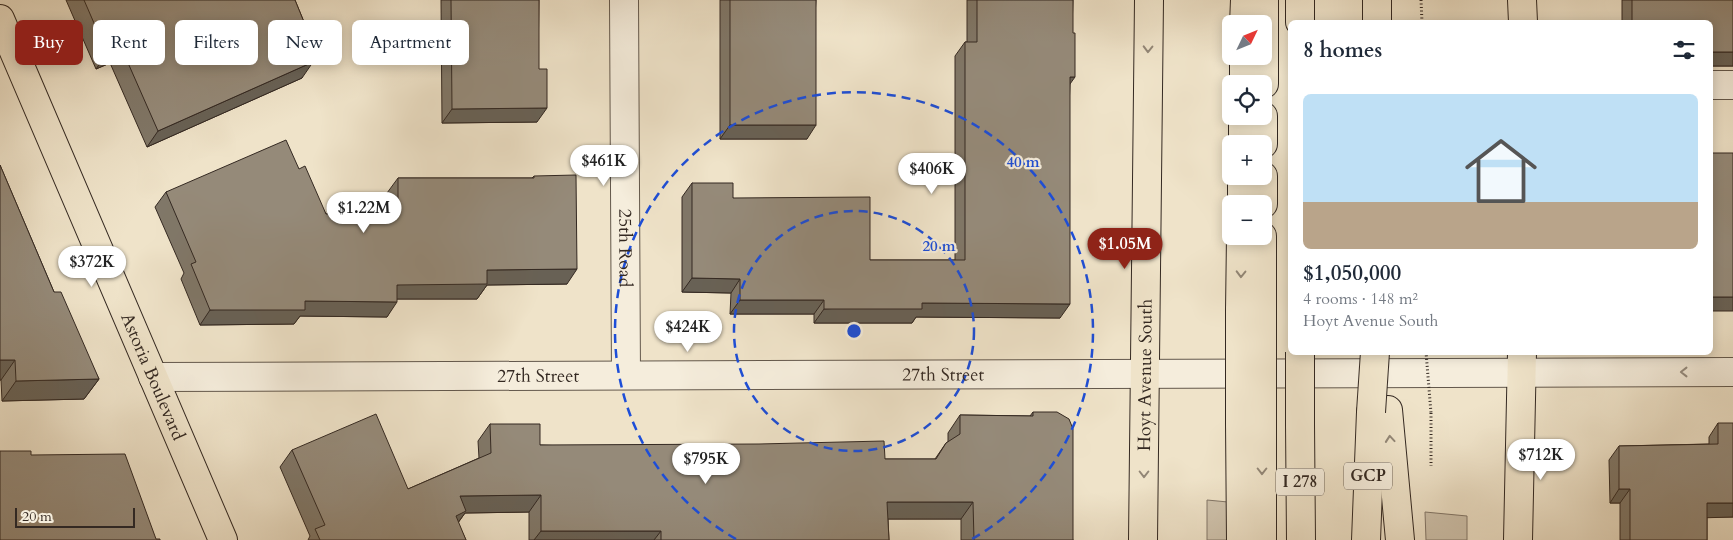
<!DOCTYPE html>
<meta charset="utf-8">
<style>
body{margin:0;font-family:Cardo,serif;background:#f2f2f3;color:#1f2937;height:100vh;display:flex;flex-direction:column;font-size:19px;white-space:nowrap}
*{box-sizing:border-box;margin:0}
p{font-size:16px;color:#747a83}
.icon{flex:none;width:28px;height:28px;fill:none;stroke:currentColor;stroke-width:2;stroke-linecap:round;stroke-linejoin:round}
.map{position:relative;flex:1;overflow:hidden}
.drawer{position:absolute;left:1288px;top:20px;width:425px;height:335px;display:flex;flex-direction:column;background:#fff;border-radius:8px;box-shadow:0 2px 12px #0003}
.drawer>*{flex:none}
.guide{position:absolute;left:15px;top:20px;width:475px;height:45px;display:flex;gap:10px}
.needle{width:32px;rotate:47deg}
.buttons{position:absolute;left:1222px;top:15px;display:grid;gap:10px}
.buttons a{display:grid;place-items:center;width:50px;height:50px;border-radius:8px;background:#fff;box-shadow:0 2px 12px #0003;font-size:25px}
.scale{position:absolute;left:15px;bottom:12px;width:120px;box-sizing:border-box;padding-left:5px;border:2px solid #342922;border-top:0;font-size:14px;line-height:18px;white-space:nowrap;color:#342922;-webkit-text-stroke:4px #f5eddc;paint-order:stroke}
.price{position:absolute;translate:-50% -42px;padding:0 11px;border-radius:18px;background:#fff;color:#222;font-size:16px;line-height:32px;filter:drop-shadow(0 1px 2px #0008)}
.price::after{content:'';position:absolute;left:50%;top:30px;width:15px;height:11px;margin-left:-8px;background:inherit;clip-path:polygon(0 0,100% 0,50% 100%)}
.price.on{background:#8f2418;color:#fff}
ul{padding:0;list-style:none}
li{display:grid;align-content:center;gap:10px;height:265px;padding:0 15px}
li+li{border-top:1px solid #e0e1e3}
li span{display:grid;place-items:center;height:155px;border-radius:8px;color:#555}
li>.icon{margin-inline-start:auto}
span .icon{width:90px;height:90px;fill:#fffc;stroke-width:1}
li b{font-size:21px}
h2{display:flex;justify-content:space-between;align-items:center;height:60px;padding:0 15px;font-size:21px}
.chip{padding:0 18px;border-radius:8px;background:#fff;box-shadow:0 2px 12px #0003;font-size:18px;line-height:45px}
.chip.on{background:#8f2418;color:#fff}
.map>svg:first-child{display:block}
.green{fill:#cfc3ad;stroke:#827668}
.lines{fill:none;stroke-linecap:round;stroke-linejoin:round}
.minor-casing{stroke:#63584c;stroke-width:30}
.major-casing{stroke:#342922;stroke-width:30}
.highway-casing{stroke:#342922;stroke-width:30}
.path{stroke:#342922;stroke-width:3;stroke-dasharray:1 2.5;stroke-linecap:butt}
.minor{stroke:#f5eddc;stroke-width:28}
.major{stroke:#efe3c9;stroke-width:28}
.highway{stroke:#efe3c9;stroke-width:28}
.highway-bridge-casing{stroke:#342922;stroke-width:30;stroke-linecap:butt}
.path-bridge{stroke:#342922;stroke-width:3;stroke-dasharray:1 2.5;stroke-linecap:butt}
.highway-bridge{stroke:#efe3c9;stroke-width:28}
.wall{fill:#807768;stroke:#342922}
.shaded-wall{fill:#686155;stroke:#342922}
.building{fill:#958a79;stroke:#342922}
.oneway{stroke:#928676}
.oneway2{stroke:#948b7f}
.ring{fill:none;stroke:#1d4ed8;stroke-width:2.5;stroke-dasharray:9 6}
.labels{text-anchor:middle;dominant-baseline:central;stroke-width:4.5;stroke-linejoin:round;paint-order:stroke}
.shield{fill:#f5eddc;stroke:#6e645a;stroke-width:1}
.shield-label{font-size:16px;font-weight:bold;fill:#342922}
.street-label{font-size:18px;fill:#342922;stroke:#f5eddc}
.centre{fill:#1d4ed8;stroke:#f5eddc;stroke-width:2.5}
.ring-label{font-size:15px;text-anchor:middle;font-weight:bold;fill:#1d4ed8;stroke:#f5eddc;stroke-width:4.5;stroke-linejoin:round;paint-order:stroke}
</style>
<div class="map">
<svg width="1733" height="540" viewBox="0 0 1733 540">
<rect width="100%" height="100%" fill="#efe3c9"/>
<filter id="stains"><feTurbulence type="fractalNoise" baseFrequency=".004" numOctaves="4"/><feColorMatrix values="0 0 0 0 .2 0 0 0 0 .09 0 0 0 0 .02 0 0 0 .5 -.17"/></filter>
<radialGradient id="worn" r=".72"><stop offset=".6" stop-color="#630" stop-opacity="0"/><stop offset="1" stop-color="#630" stop-opacity=".3"/></radialGradient>
<!-- green -->
<g class="green">
<polygon points="1207,500 1228,502 1229,540 1207,540"/>
<polygon points="1425,512 1467,516 1467,540 1426,540"/>
</g>
<g class="lines">
<!-- minor casing -->
<g class="minor-casing">
<g id="minor">
<path id="s1" d="M 624,0 L 626,375"/>
<polyline points="1710,85 1733,85"/>
<path id="s2" d="M 153,377 L 1733,372"/>
</g>
</g>
<!-- major casing -->
<g class="major-casing">
<g id="major">
<polyline points="1522,0 1523,22"/>
<path id="s3" d="M 0,19 L 223,540"/>
<path id="s4" d="M 1143,540 L 1149,0"/>
<polyline points="1518,540 1522,352"/>
</g>
</g>
<!-- highway casing -->
<g class="highway-casing">
<g id="highway">
<polyline points="1300,0 1300,22"/>
<polyline points="1377,0 1377,22"/>
<polyline points="1244,24 1245,0"/>
<polyline points="1244,84 1244,56"/>
<polyline points="1264,84 1264,0"/>
<polyline points="1243,144 1243,116"/>
<polyline points="1263,144 1263,116"/>
<polyline points="1242,204 1242,176"/>
<polyline points="1263,204 1263,176"/>
<polyline points="1262,310 1262,236"/>
<polyline points="1240,311 1241,236"/>
<polyline points="1388,410 1400,540"/>
<polyline points="1240,423 1241,540"/>
<polyline points="1300,424 1301,540"/>
<polyline points="1262,540 1262,422"/>
<polyline points="1366,540 1371,412"/>
</g>
</g>
<!-- path -->
<g class="path">
<polyline points="1421,0 1422,22"/>
<polyline points="1431,413 1431,466"/>
</g>
<!-- minor -->
<use href="#minor" class="minor"/>
<!-- major -->
<use href="#major" class="major"/>
<!-- highway -->
<use href="#highway" class="highway"/>
<!-- highway-bridge casing -->
<g class="highway-bridge-casing">
<g id="highway-bridge">
<polyline points="1262,310 1262,422"/>
<polyline points="1371,412 1375,352"/>
<polyline points="1240,423 1240,311"/>
<polyline points="1300,424 1300,352"/>
</g>
</g>
<!-- path-bridge -->
<polyline class="path-bridge" points="1426,352 1431,413"/>
<!-- highway-bridge -->
<use href="#highway-bridge" class="highway-bridge"/>
</g>
<!-- wall -->
<g class="wall">
<polygon points="66,0 295,0 313,44 308,51 302,78 147,147 110,63 96,69"/>
<polygon points="441,0 539,0 537,122 442,123"/>
<polygon points="720,0 816,0 807,139 720,139"/>
<polygon points="967,0 1073,0 1070,84 1060,318 916,317 912,323 814,323 814,314 730,314 731,293 682,292 682,197 692,183 733,198 870,260 955,260 955,56 965,42 967,42"/>
<polygon points="1622,0 1733,0 1733,66 1710,66 1710,22 1622,22"/>
<polygon points="0,165 54,292 99,379 84,399 2,401 1,380 0,380"/>
<polygon points="299,169 326,214 387,214 387,193 398,178 532,178 534,176 567,284 487,285 477,299 397,299 387,317 300,316 294,324 200,325 181,279 184,273 155,207 166,192"/>
<polygon points="1033,412 1073,540 961,540 961,519 888,519 889,540 529,540 529,512 465,513 458,523 466,540 308,540 310,536 280,467 292,450 408,489 479,458 478,441 490,424 540,445 885,459 935,459 946,443 948,442 948,433 960,415 1030,416"/>
<polygon points="1718,423 1733,517 1707,517 1707,540 1620,540 1620,503 1610,503 1609,460 1619,446 1709,444 1709,437"/>
</g>
<!-- shaded-wall -->
<g class="shaded-wall">
<polygon points="313,44 302,60 306,47"/>
<polygon points="121,47 110,63 96,69 107,53"/>
<rect x="1710" y="52" width="23" height="14"/>
<polygon points="313,62 302,78 147,147 158,131"/>
<polygon points="1070,77 1075,77 1065,91"/>
<polygon points="547,108 537,122 442,123 452,109"/>
<polygon points="730,125 816,125 807,139 720,139"/>
<polygon points="577,269 567,284 487,285 477,299 387,299 397,285 487,270"/>
<polygon points="692,278 740,279 731,293 682,292"/>
<rect x="1710" y="297" width="23" height="14"/>
<polygon points="740,300 824,300 814,314 730,314"/>
<polygon points="305,301 397,302 387,317 300,316 294,324 200,325 210,310"/>
<polygon points="922,303 1070,304 1060,318 916,317 912,323 814,323 824,309"/>
<polygon points="0,360 15,360 1,380 0,380"/>
<polygon points="99,379 84,399 2,401 16,381"/>
<polygon points="1619,489 1630,489 1620,503 1610,503"/>
<polygon points="541,495 529,512 465,513 454,528 444,533 460,496"/>
<polygon points="887,502 973,502 961,519 875,519"/>
<polygon points="1707,503 1733,503 1733,517 1697,518"/>
<polygon points="541,531 661,531 654,540 534,540"/>
</g>
<!-- building -->
<g class="building">
<polygon points="84,0 295,0 313,44 306,47 313,62 158,131 121,47 107,53"/>
<polygon points="451,0 539,0 539,69 547,69 547,108 452,109"/>
<rect x="730" y="0" width="86" height="125"/>
<polygon points="977,0 1073,0 1073,33 1075,33 1075,77 1070,77 1070,304 922,303 922,309 824,309 824,300 740,300 740,279 692,278 692,183 733,183 733,198 870,197 870,260 965,260 965,42 977,42"/>
<polygon points="1632,0 1733,0 1733,52 1710,52 1710,22 1632,22"/>
<polygon points="286,140 299,169 305,166 326,214 398,214 398,178 534,178 534,176 576,175 577,269 487,270 487,284 397,285 397,302 305,301 305,310 210,310 191,264 196,262 166,192"/>
<rect x="1710" y="153" width="23" height="144"/>
<polygon points="0,165 54,292 61,292 99,379 16,381 15,360 0,360"/>
<polygon points="1033,412 1057,412 1069,419 1073,429 1073,540 974,540 973,502 887,502 889,540 661,540 661,531 541,531 541,495 460,496 466,511 456,516 466,540 320,540 315,529 325,525 292,450 376,414 408,489 491,453 490,424 540,424 540,445 759,444 884,441 885,459 936,459 946,443 960,434 960,415 1033,416"/>
<polygon points="1718,423 1733,423 1733,503 1707,503 1707,540 1630,540 1630,489 1619,489 1619,446 1718,444"/>
<polygon points="0,451 31,451 31,455 125,454 156,539 160,539 160,540 0,540"/>
</g>
<!-- one-way arrows -->
<defs><path id="oneway-chevron" d="M-2-3.5L2.5 0L-2 3.5" fill="none" stroke-width="1.6" stroke-linecap="round" stroke-linejoin="round" transform="scale(1.25)"/></defs>
<g class="oneway">
<use href="#oneway-chevron" transform="translate(1148 49) rotate(91)"/>
<use href="#oneway-chevron" transform="translate(1241 274) rotate(91)"/>
<use href="#oneway-chevron" transform="translate(1390 439) rotate(-95)"/>
<use href="#oneway-chevron" transform="translate(1262 471) rotate(90)"/>
<use href="#oneway-chevron" transform="translate(1144 474) rotate(90)"/>
</g>
<use class="oneway2" href="#oneway-chevron" transform="translate(1684 372) rotate(180)"/>
<!-- distance rings -->
<g class="ring">
<circle cx="854" cy="331" r="120"/>
<path d="M736 539A239 239 0 1 1 972 539"/>
</g>
<g class="labels">
<!-- shield labels -->
<g class="shield">
<rect x="1344" y="462.5" width="48" height="27" rx="4"/>
<rect x="1276" y="468.5" width="48" height="27" rx="4"/>
</g>
<g class="shield-label">
<text x="1368" y="476">GCP</text>
<text x="1300" y="482">I 278</text>
</g>
<!-- street labels -->
<g class="street-label">
<text stroke="none"><textPath href="#s1" startOffset="248">25th Road</textPath></text>
<text stroke="none"><textPath href="#s2" startOffset="790">27th Street</textPath></text>
<text stroke="none"><textPath href="#s2" startOffset="385">27th Street</textPath></text>
<text stroke="none"><textPath href="#s4" startOffset="165">Hoyt Avenue South</textPath></text>
<text stroke="none"><textPath href="#s3" startOffset="389">Astoria Boulevard</textPath></text>
</g>
</g>
<circle cx="854" cy="331" r="8" class="centre"/>
<g class="ring-label">
<text x="1023" y="167">40 m</text>
<text x="939" y="251">20 m</text>
</g>
<rect width="100%" height="100%" filter="url(#stains)"/>
<rect width="100%" height="100%" fill="url(#worn)"/>
</svg>
<div class="buttons">
<a><svg class="needle" viewBox="-14 -14 28 28"><path d="M0-13l5 13h-10z" fill="#e53935"/><path d="M0 13l5-13h-10z" fill="#747a83"/></svg></a>
<a><svg class="icon" aria-label="locate" viewBox="0 0 24 24"><circle cx="12" cy="12" r="6"/><path d="M12 2v4M12 18v4M2 12h4M18 12h4"/></svg></a>
<a>+</a>
<a>−</a>
</div>
<div class="scale">20 m</div>
<b class="price" style="left:604px;top:187px">$461K</b>
<b class="price" style="left:932px;top:195px">$406K</b>
<b class="price" style="left:364px;top:234px">$1.22M</b>
<b class="price on" style="left:1125px;top:270px">$1.05M</b>
<b class="price" style="left:92px;top:288px">$372K</b>
<b class="price" style="left:688px;top:353px">$424K</b>
<b class="price" style="left:1541px;top:481px">$712K</b>
<b class="price" style="left:706px;top:485px">$795K</b>
<div class="guide">
<a class="chip on">Buy</a>
<a class="chip">Rent</a>
<a class="chip">Filters</a>
<a class="chip">New</a>
<a class="chip">Apartment</a>
</div>
<section class="drawer">
<h2>8 homes<svg class="icon" aria-label="filters" viewBox="0 0 24 24"><path d="M4 7h16M4 17h16"/><circle cx="9" cy="7" r="2"/><circle cx="15" cy="17" r="2"/></svg></h2>
<ul>
<li><span style="background:linear-gradient(#bfe0f5 70%,#b9a48a 0)"><svg class="icon" aria-label="home" viewBox="0 0 24 24"><path d="M3 11l9-7 9 7M6 9v11h12V9"/></svg></span><div><b>$1,050,000</b><p>4 rooms · 148 m²</p><p>Hoyt Avenue South</p></div></li>
</ul>
</section>
</div>
